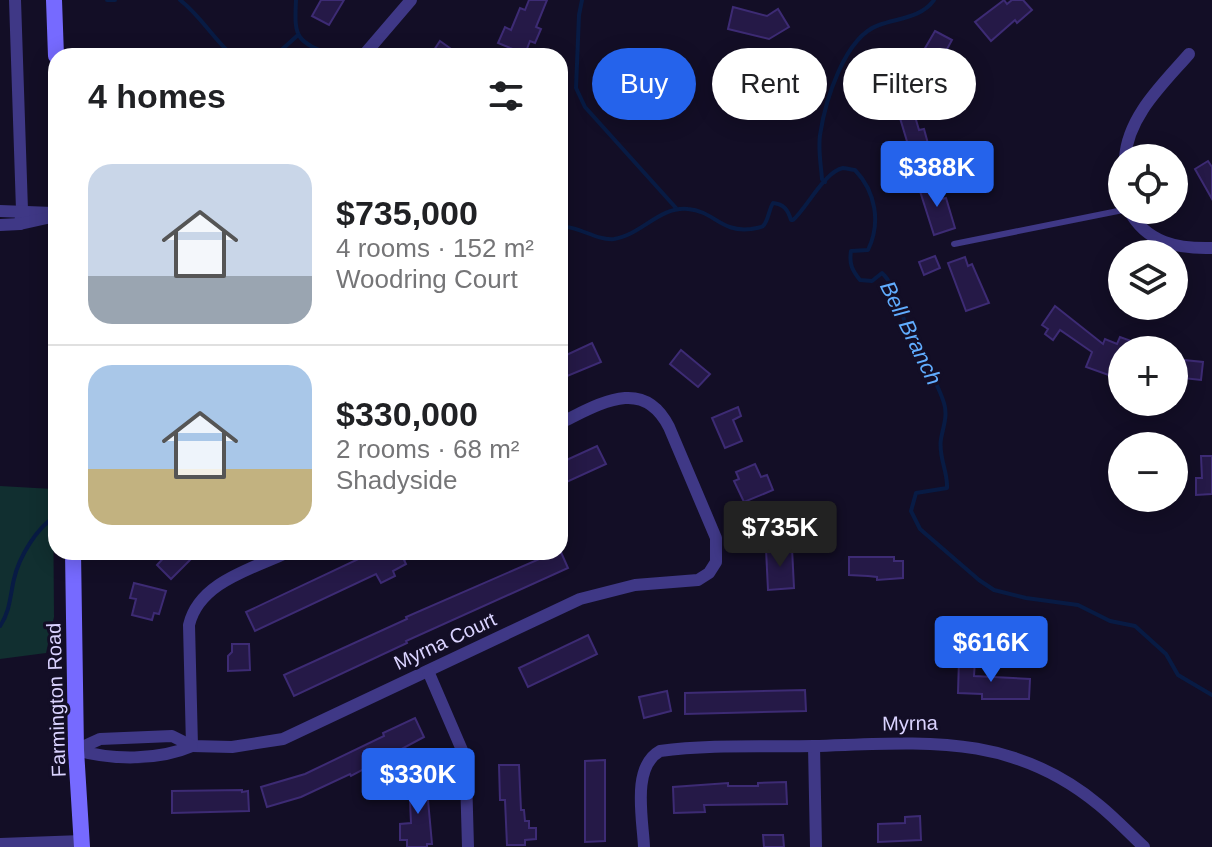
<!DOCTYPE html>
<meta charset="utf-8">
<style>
body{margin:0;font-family:Helvetica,sans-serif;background:#f2f2f2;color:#202124;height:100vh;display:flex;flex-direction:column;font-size:30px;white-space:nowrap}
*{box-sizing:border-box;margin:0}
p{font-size:26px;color:#757577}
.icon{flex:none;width:44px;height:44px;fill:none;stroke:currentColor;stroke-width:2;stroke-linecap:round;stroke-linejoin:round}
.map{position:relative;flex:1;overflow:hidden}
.side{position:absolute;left:48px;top:48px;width:520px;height:512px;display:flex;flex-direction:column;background:#fff;border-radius:24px;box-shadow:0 4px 20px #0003}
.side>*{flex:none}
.hud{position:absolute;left:592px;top:48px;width:500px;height:72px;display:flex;gap:16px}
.tools{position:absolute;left:1108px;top:144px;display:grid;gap:16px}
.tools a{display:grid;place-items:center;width:80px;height:80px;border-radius:50%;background:#fff;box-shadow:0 4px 20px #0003;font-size:40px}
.price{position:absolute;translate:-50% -68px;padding:0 18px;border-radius:8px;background:#2563eb;color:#fff;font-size:26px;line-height:52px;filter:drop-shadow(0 2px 4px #0008)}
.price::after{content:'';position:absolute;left:50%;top:48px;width:24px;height:18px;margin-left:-12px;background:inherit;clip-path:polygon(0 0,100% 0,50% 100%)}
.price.on{background:#222;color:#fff}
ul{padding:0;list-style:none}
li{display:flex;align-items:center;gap:24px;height:200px;padding:0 40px}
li+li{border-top:2px solid #e0e0e0}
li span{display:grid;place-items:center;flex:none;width:224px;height:160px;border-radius:24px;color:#555}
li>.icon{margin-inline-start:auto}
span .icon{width:96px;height:96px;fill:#fffc;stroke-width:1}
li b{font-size:34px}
h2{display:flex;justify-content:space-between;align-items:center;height:96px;padding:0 40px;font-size:34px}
.tag{padding:0 28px;border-radius:36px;background:#fff;box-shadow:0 4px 20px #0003;font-size:28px;line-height:72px}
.tag.on{background:#2563eb;color:#fff}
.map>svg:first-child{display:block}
.green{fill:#112f30}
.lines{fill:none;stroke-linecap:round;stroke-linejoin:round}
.stream{stroke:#081b44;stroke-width:4}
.building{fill:#251947;stroke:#3d2b74;stroke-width:2}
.lane{stroke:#3f3886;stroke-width:6}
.street{stroke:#3f3886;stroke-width:12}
.secondary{stroke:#766aff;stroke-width:16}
.labels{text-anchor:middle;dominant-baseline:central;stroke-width:6;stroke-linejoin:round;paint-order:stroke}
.street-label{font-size:20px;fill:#dad3ff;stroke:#130e26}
.water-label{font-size:22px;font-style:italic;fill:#61adff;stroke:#130e26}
</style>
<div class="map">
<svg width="1212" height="847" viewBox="0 0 1212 847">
<rect width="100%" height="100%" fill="#130e26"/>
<!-- green -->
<polygon class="green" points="0,486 53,489 54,617 46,653 0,659"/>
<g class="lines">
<!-- stream -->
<g class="stream">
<polyline points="107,0 115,0"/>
<path d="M 180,0 C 201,16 213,39 233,56"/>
<path d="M 296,0 C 294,39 296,41 334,56"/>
<polyline points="582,0 579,15 576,88 585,107 676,208"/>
<polyline points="270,56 277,54 298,35"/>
<path d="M 825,182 L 822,179 C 821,165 818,150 820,135 C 825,102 844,37 879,25 C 898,18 921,18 934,0"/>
<path d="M 560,227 C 578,225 596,241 614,239 C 641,235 660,206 688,209 C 714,211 721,233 751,229 C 754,228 761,228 763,226 C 768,222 769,209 773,203 C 784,204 788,210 791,220 L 793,220 C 806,209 825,171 843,168 C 844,168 854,170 855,170 C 876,192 881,223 868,250 L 851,251 C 849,264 852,270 860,280 L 872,281 L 882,273 C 895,285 898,307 906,324 C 917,350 935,375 944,403 C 948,416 943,427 941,439 C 938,457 948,471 947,488 L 916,493 L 911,511 L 920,529 L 979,580 L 994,590 L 1026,598 L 1078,605 L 1110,621 L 1135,626 L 1166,654 L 1178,675 L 1212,695"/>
<path d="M 0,626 C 10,612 10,596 14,579 C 19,557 37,527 56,516"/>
</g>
</g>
<!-- building -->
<g class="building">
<polygon points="321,0 344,0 329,25 312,16"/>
<polygon points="529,0 547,0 536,27 541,29 535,43 530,41 525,54 498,43 505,27 511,30 520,8 525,10"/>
<polygon points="1004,0 1007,4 1012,0 1023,0 1032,10 1017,23 1015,20 991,41 975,22"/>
<polygon points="733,7 767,16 778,9 789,27 769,39 728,29"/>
<polygon points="935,31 952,40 940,62 955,82 940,96 918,72 924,50"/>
<polygon points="440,41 461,56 434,56 437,52 434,50"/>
<polygon points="914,113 919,130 924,129 933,162 915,168 900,118"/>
<polygon points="1208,161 1212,167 1212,199 1195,169"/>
<polygon points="937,183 942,199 946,198 955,228 934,235 919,188"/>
<polygon points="935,256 940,268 924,275 919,262"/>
<polygon points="965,257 968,266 972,264 989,303 966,311 948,263"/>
<polygon points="1055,306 1103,344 1105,339 1117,344 1120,337 1134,342 1130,350 1122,350 1120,379 1086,367 1092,352 1060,330 1053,340 1045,334 1048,329 1042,325"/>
<polygon points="592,343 601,362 560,379 560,358"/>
<polygon points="681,350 710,374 698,387 670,364"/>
<polygon points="1174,359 1203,362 1201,380 1174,377"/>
<polygon points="738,407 741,416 733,420 742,441 725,448 712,418"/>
<polygon points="597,446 606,464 560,485 560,463"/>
<polygon points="1201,456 1212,456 1212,494 1196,495 1196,478 1202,478"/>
<polygon points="755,464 761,477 767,475 773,490 744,502 734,481 739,479 736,472"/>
<polygon points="792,548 794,588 768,590 766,549"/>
<polygon points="560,550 568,568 406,641 407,643 294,696 284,675 407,619 406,617"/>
<polygon points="169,552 186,552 192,558 171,579 157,565"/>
<polygon points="366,552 421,552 404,560 406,564 393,571 395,576 381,583 376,574 255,631 246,612 367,555"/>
<polygon points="849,557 894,557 894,561 903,561 903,578 877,580 877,577 868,576 849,575"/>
<polygon points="134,583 166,591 159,614 154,613 152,620 132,615 136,599 130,598"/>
<polygon points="588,635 597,654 528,687 519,668"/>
<polygon points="232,644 249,644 250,670 228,671 228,656 232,652"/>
<polygon points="959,659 975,660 974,676 1030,679 1029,699 982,699 982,694 958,693"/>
<polygon points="805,690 806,711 685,714 685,693"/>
<polygon points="667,691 671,711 644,718 639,697"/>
<polygon points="415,718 424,737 351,776 350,774 301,797 267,807 261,787 305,774 384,736 383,733"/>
<polygon points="605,760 605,841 585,842 585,761"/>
<polygon points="499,765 519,765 521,810 524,810 525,821 529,821 529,828 536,828 536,839 525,840 525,845 507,845 505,800 500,800"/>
<polygon points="426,778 432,844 427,844 427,847 407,847 407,840 400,840 400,824 411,823 409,779"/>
<polygon points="786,782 787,804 704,805 705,812 674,813 673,787 728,783 728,786 758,786 758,783"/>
<polygon points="242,790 242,792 248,791 249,811 172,813 172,791"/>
<polygon points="920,816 921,840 878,842 878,824 905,823 905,817"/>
<polygon points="763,835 783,835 784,847 764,847"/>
</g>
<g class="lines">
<!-- lane -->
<polyline class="lane" points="954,244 1123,210"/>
<!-- street -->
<g class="street">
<polyline points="15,0 22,210 20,224"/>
<polyline points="363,56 411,0"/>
<path d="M 1125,158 C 1128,116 1163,84 1189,54"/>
<path d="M 1129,210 C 1146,243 1178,249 1212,248"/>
<polyline points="0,211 53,213"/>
<polyline points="0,225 20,224 56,216"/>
<path d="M 288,552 C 252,569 199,582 189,625 L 192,746 L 232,747 L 283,739 L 580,599 L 635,585 L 698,580 L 709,573 L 716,562 L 716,538 L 669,427 C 643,375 598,405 560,423"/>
<polyline points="428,671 462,750 466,776 468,847"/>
<path d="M 172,736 L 192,746 C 158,761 111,760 76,750 L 100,739 Z"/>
<polyline points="814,746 816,847"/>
<polyline points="0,844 82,841"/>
<path d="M 644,847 C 643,820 631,767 660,751 C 710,744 763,747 813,746 C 920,743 1010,731 1099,805 C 1115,818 1129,833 1144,847"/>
</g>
<!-- secondary -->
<g class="secondary">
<polyline points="54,0 56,56"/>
<polyline points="73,552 76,750 82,847"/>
</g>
</g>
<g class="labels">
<!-- street labels -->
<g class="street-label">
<text transform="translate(445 641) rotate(-25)">Myrna Court</text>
<text transform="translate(56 700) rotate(-92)">Farmington Road</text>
<text transform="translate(910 723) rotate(-1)">Myrna</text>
</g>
<!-- water labels -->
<g class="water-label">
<text transform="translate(911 333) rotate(64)">Bell Branch</text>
</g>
</g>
</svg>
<div class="tools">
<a><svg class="icon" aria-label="locate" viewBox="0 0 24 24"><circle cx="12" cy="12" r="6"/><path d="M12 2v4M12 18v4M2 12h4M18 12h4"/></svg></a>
<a><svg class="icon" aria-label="layers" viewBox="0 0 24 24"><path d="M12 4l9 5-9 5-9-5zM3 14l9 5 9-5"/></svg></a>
<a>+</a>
<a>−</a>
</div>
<b class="price" style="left:937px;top:209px">$388K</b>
<b class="price on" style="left:780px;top:569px">$735K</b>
<b class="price" style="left:991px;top:684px">$616K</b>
<b class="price" style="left:418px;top:816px">$330K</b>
<div class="hud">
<a class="tag on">Buy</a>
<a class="tag">Rent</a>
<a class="tag">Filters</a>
</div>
<section class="side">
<h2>4 homes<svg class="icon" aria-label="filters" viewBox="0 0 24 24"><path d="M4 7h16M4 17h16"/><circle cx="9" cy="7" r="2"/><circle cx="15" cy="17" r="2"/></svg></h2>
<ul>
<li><span style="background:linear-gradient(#c9d6e8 70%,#9aa5b1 0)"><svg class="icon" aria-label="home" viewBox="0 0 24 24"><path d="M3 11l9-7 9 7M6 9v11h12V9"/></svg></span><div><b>$735,000</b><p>4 rooms · 152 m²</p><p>Woodring Court</p></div></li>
<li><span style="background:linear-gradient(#a9c7e8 65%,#c2b280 0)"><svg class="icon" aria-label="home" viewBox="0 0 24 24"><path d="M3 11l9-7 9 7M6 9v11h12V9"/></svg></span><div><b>$330,000</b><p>2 rooms · 68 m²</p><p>Shadyside</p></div></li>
</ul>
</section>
</div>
